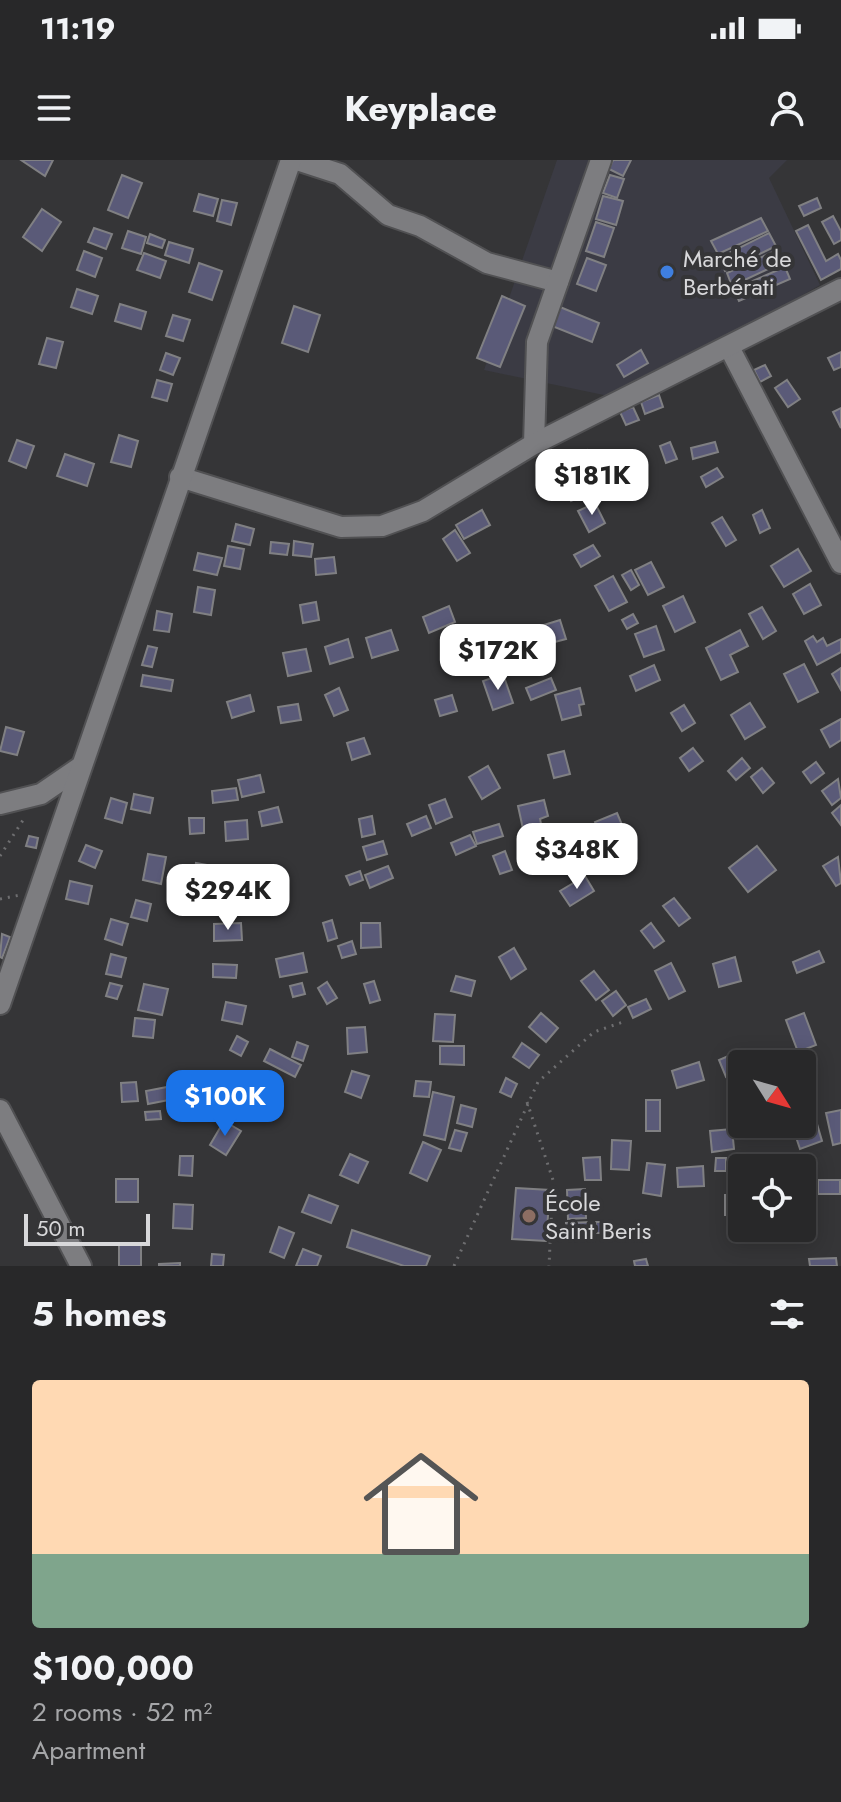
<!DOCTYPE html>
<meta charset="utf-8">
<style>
body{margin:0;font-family:Jost,sans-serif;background:#303031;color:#f1f3f6;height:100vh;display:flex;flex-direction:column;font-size:30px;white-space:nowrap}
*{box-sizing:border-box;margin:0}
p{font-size:26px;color:#a5a6a8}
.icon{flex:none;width:44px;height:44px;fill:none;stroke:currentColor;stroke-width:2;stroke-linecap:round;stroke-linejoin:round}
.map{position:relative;height:1106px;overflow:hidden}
.side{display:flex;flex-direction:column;background:#282829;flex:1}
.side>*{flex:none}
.needle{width:52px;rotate:127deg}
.controls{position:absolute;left:728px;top:890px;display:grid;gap:16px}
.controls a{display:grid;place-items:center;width:88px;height:88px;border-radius:8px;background:#282829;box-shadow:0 4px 20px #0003,0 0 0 2px #444446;font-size:40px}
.scale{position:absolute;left:24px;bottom:20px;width:126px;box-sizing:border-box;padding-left:8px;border:4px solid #d8d8da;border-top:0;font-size:22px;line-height:28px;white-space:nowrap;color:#d8d8da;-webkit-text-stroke:6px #353537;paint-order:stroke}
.price{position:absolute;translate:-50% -68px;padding:0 18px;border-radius:16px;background:#fff;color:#222;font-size:26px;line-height:52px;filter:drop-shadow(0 2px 4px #0008)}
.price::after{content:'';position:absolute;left:50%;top:48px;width:24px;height:18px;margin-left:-12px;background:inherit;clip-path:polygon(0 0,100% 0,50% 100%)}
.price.current{background:#1a73e8;color:#fff}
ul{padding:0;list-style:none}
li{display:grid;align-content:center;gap:16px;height:424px;padding:0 32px}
li span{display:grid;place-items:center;height:248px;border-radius:8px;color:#555}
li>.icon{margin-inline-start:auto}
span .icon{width:144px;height:144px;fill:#fffc;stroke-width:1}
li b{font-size:34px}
h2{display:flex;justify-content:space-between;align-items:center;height:96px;padding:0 32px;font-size:34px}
.status{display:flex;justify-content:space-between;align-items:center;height:56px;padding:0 40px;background:#282829;direction:ltr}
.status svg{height:22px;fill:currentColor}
header{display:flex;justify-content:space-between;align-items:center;height:104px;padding:0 32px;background:#282829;font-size:36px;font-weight:700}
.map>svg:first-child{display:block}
.built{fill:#3b3b44}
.building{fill:#5a5a78;stroke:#808083;stroke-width:2}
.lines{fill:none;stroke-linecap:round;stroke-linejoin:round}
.minor-casing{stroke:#515153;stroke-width:24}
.path{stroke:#6e6e70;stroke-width:3;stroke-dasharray:2 6;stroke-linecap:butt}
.minor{stroke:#7d7d80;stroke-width:20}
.shop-dot{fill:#3f7fe0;stroke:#353537;stroke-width:3}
.education-dot{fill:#8d6e63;stroke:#353537;stroke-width:3}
.labels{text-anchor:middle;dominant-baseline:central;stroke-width:8;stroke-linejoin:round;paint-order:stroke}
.poi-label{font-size:24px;fill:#d8d8da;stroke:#353537;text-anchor:start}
</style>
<div class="status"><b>11:19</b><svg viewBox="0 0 49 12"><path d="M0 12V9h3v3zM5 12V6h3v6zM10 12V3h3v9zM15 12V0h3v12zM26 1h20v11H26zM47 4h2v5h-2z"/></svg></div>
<header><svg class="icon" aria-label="menu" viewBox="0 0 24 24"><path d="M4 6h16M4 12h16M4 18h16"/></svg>Keyplace<svg class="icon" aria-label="person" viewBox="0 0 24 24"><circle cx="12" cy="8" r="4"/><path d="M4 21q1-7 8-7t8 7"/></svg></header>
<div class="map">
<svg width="841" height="1106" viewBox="0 0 841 1106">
<rect width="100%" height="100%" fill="#353537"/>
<!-- built -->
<polygon class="built" points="557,0 787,0 769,18 820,125 623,239 484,210"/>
<!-- building -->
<g class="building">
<polygon points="21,0 53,0 45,16"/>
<polygon points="613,0 631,0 623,16 609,9"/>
<polygon points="122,15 142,23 128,58 108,50"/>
<polygon points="610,15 624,19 617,38 603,33"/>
<polygon points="199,34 218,39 213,56 194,51"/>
<polygon points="603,36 623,41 616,65 596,59"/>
<polygon points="817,38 821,48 804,56 799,46"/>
<polygon points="222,40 237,43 231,65 217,61"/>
<polygon points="42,49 61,62 42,91 23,77"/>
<polygon points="833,56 841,71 841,80 834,84 822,62"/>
<polygon points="761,58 768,71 718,94 711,81"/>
<polygon points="596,62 614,68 604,97 586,91"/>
<polygon points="808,65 826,101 838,94 841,100 841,109 821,120 796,71"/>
<polygon points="94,68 112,74 106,89 88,82"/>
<polygon points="128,71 146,77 141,94 122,88"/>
<polygon points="769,73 776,86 725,111 719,98"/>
<polygon points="150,74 165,80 162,88 147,83"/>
<polygon points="169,82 193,89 189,103 165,95"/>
<polygon points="777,90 783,102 732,126 727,113"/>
<polygon points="84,91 102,98 95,117 77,110"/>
<polygon points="144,93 166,101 160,118 137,110"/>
<polygon points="587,98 606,105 596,131 577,124"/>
<polygon points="199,103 222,111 212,140 189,132"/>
<polygon points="785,107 790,119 739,141 734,129"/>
<polygon points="77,129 98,136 92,154 71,147"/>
<polygon points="502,136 525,146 500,207 477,198"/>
<polygon points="120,144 146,152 141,169 115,161"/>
<polygon points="294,146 320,155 308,192 282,183"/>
<polygon points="560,147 599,163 592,182 552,166"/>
<polygon points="173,155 190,160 183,181 166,176"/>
<polygon points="47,178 63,182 56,208 39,204"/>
<polygon points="641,190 648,203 624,217 617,205"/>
<polygon points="841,192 841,207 834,210 828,198"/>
<polygon points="166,193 180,198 173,215 160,210"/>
<polygon points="765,205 771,216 760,222 754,210"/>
<polygon points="157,220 172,224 167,241 152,237"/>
<polygon points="787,220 800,239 788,247 775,228"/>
<polygon points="659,235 663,247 645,254 641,242"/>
<polygon points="633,247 639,260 626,265 620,252"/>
<polygon points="841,248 841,268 833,252"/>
<polygon points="119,275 138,281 131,307 111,302"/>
<polygon points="17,280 34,286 26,308 9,301"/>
<polygon points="670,282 677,299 666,303 660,286"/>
<polygon points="715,282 718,292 693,299 691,288"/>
<polygon points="587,290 592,303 575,310 569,297"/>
<polygon points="65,294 94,304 87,326 57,316"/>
<polygon points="717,308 723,317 706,327 701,317"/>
<polygon points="577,317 586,334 571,341 562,325"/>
<polygon points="595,343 605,363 589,372 578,351"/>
<polygon points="482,350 490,365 464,379 456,365"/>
<polygon points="762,350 770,368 760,373 753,355"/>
<polygon points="722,357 736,380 726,386 712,363"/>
<polygon points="236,364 254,369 250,385 232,381"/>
<polygon points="455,370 470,393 457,401 443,379"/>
<polygon points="294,381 313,384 311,397 293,395"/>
<polygon points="271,382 289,384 287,395 270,393"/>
<polygon points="593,385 600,396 581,407 574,395"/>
<polygon points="228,386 244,389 240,409 224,406"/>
<polygon points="798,389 811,411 784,427 771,406"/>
<polygon points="198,393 222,398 217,415 194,410"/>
<polygon points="334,397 336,413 316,415 315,399"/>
<polygon points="651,402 664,427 648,435 635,410"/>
<polygon points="631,410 639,425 631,430 622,415"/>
<polygon points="613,416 627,442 609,451 595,426"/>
<polygon points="810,424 821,445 804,454 793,434"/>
<polygon points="198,427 215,430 211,455 194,452"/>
<polygon points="683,436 695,462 675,472 663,446"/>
<polygon points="316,442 319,460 303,463 300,445"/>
<polygon points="449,446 455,462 429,473 423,457"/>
<polygon points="762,447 776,471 763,479 749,454"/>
<polygon points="157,451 172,454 169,472 154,470"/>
<polygon points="633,454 638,463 627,469 622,460"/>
<polygon points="560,460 566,479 536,487 531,469"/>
<polygon points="656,466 664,490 644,497 635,474"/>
<polygon points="391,470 398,490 372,498 366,478"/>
<polygon points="740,470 748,486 730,495 738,512 721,520 706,488"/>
<polygon points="813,476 817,482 823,478 827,486 841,479 841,492 817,505 805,481"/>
<polygon points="348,479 353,497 330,504 325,487"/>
<polygon points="148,486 157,488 152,507 142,505"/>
<polygon points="306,489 311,511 288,516 283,493"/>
<polygon points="804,504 818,532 798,542 784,514"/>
<polygon points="654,505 660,520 636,531 630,516"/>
<polygon points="841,508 841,530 832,514"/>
<polygon points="503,514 513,543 493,550 483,521"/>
<polygon points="143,515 173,520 171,531 141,526"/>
<polygon points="551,518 556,530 531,540 526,528"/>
<polygon points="339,528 348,550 334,556 325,535"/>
<polygon points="580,528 584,544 579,545 581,555 562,560 555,535"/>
<polygon points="250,535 254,551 232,558 227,542"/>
<polygon points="452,535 457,551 440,556 435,540"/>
<polygon points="750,543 765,567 745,579 731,555"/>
<polygon points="298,544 301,560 281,563 278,547"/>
<polygon points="684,545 695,563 682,571 671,553"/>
<polygon points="841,559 841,580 830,587 821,570"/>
<polygon points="6,567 24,572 17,595 0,591"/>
<polygon points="364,578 370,594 352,600 347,583"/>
<polygon points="693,588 703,601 689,611 680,598"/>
<polygon points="564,591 570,614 554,618 548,595"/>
<polygon points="742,598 750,608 736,620 728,611"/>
<polygon points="816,602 824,613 811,623 803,612"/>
<polygon points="488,606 500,628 482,639 469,617"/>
<polygon points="762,608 774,623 763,633 751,617"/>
<polygon points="260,615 264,632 242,637 238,620"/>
<polygon points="838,619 841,638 832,645 822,631"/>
<polygon points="236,628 238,640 213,643 212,631"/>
<polygon points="134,634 153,638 150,653 131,649"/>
<polygon points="111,638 127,643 122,663 105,658"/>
<polygon points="445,639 452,657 436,664 429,645"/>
<polygon points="544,640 548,656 540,659 543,674 525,678 518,646"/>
<polygon points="841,645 841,665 832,653"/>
<polygon points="278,647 282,662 262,666 259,652"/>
<polygon points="617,653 630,684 607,693 595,662"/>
<polygon points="372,656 375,674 362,677 359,659"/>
<polygon points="426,656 431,668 412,676 407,664"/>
<polygon points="189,658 204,658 204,673 190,674"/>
<polygon points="247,660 248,679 226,681 225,662"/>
<polygon points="499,664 503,676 477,684 473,672"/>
<polygon points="470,675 476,686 456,695 451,683"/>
<polygon points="29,676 38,678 36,688 26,686"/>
<polygon points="383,681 387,694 367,700 363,687"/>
<polygon points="86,685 102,691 95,708 79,701"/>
<polygon points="757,686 776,710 748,732 729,708"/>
<polygon points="505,691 512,710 500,714 493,696"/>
<polygon points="148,694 166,697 161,724 143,720"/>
<polygon points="838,697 841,723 836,726 823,706"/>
<polygon points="196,703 213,706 210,725 193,723"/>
<polygon points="388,706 393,718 370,728 365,715"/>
<polygon points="360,711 363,720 350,725 346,716"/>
<polygon points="172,712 188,713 186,728 171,727"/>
<polygon points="585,716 594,731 570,746 560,731"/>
<polygon points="70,721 92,726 88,744 66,739"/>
<polygon points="277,729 285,750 272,755 264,734"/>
<rect x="211" y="730" width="21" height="19"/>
<polygon points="674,738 690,758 679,766 663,746"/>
<polygon points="136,740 151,744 147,761 131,757"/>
<polygon points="111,759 128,764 122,785 105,779"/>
<polygon points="332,760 337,778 328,781 323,763"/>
<polygon points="241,763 242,780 214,781 214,764"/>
<polygon points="361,763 380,763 381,787 361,788"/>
<polygon points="651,763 664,781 654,788 641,771"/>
<polygon points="2,774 10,777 2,798 0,797"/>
<polygon points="352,781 356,794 342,798 338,786"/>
<polygon points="514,788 526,809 511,819 499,797"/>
<polygon points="819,791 824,802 797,813 793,802"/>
<polygon points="303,793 307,812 280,817 276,799"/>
<polygon points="111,794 126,798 121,817 106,814"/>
<polygon points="735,797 741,821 719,827 713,804"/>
<polygon points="671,803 685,831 669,839 655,811"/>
<polygon points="213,804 237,805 236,818 213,817"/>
<polygon points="594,811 609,830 596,840 581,821"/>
<polygon points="456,816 475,821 471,836 451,831"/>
<polygon points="374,821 380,840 370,843 364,824"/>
<polygon points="327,822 337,838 327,844 318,828"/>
<polygon points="110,823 122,826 117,839 106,836"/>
<polygon points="302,823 305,834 293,837 290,826"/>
<polygon points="144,824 168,829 162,855 138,850"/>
<polygon points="616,831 626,845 613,856 602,841"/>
<polygon points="646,839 651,849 633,858 628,847"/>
<polygon points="226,842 246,846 242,864 222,860"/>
<polygon points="541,853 558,868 546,882 529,867"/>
<polygon points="804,853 816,885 798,892 786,860"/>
<polygon points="435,854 455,855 453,882 433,881"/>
<polygon points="135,858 155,860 153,878 133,876"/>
<polygon points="365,867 367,892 348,894 347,868"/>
<polygon points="237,876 248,882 241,896 230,890"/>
<polygon points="297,882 308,886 303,901 292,897"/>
<polygon points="522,883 539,895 529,908 513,897"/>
<polygon points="440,886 464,886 464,905 440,904"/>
<polygon points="270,889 301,905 295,917 264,901"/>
<polygon points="742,890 748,904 742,904 742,910 726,917 719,900"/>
<polygon points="699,902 704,920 677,928 672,911"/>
<polygon points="352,911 369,916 361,938 345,932"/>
<polygon points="506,918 517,924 511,937 500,932"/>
<polygon points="416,921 431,922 429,937 414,936"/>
<polygon points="136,922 138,941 122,942 121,923"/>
<polygon points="175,923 187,924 185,945 172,944"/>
<polygon points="167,927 169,940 148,944 146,931"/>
<polygon points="433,932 454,937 445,980 424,975"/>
<polygon points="244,933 258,937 255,948 241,944"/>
<rect x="646" y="940" width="14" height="31"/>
<polygon points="461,945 476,949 472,967 457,963"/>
<polygon points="841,950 841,983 833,985 826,953"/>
<polygon points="160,951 161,959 146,960 145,952"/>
<polygon points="224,961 241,971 226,995 210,985"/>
<polygon points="817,964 822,981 800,989 794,971"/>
<polygon points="732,969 734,989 712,992 710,971"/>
<polygon points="455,970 467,973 461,991 449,988"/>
<polygon points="612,980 631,981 629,1010 611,1009"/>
<polygon points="423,982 441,990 427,1021 410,1013"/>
<polygon points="350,994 368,1002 358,1023 340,1015"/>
<polygon points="796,994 798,1008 778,1008 777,997"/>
<polygon points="180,996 193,996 192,1016 179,1015"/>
<polygon points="600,997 601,1020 585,1020 583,998"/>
<polygon points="716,998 726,998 726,1011 715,1011"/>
<polygon points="647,1003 665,1005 661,1036 643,1033"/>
<polygon points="703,1006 704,1026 678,1027 677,1008"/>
<rect x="116" y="1019" width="22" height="23"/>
<rect x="818" y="1020" width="22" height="14"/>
<polygon points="516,1028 550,1030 546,1081 512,1079"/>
<polygon points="585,1029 586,1058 568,1059 567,1030"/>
<polygon points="309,1035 338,1046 331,1063 302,1052"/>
<rect x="725" y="1035" width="17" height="20"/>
<polygon points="174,1044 193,1045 192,1069 173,1068"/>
<polygon points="592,1062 593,1080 567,1081 566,1063"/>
<rect x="596" y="1062" width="15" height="11"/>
<polygon points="279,1067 294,1073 284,1098 270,1092"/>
<polygon points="352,1070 430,1096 426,1106 404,1106 347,1087"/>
<rect x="119" y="1085" width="22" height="21"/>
<polygon points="303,1089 321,1096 317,1106 296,1106"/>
<polygon points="212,1094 224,1095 223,1106 211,1106"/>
<polygon points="836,1098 837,1106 810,1106 809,1099"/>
<polygon points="646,1099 648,1106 635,1106 634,1101"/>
<polygon points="180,1103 180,1106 159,1106 159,1104"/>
</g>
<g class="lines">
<!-- minor casing -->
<g class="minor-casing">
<g id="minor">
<polyline points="297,0 340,14 388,55 420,66 487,103 558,122"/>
<polyline points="729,187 841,403"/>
<polyline points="534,284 537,182 601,0"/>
<polyline points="180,317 341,367 382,366 423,351 534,284 841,129"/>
<polyline points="0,644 41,634 79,608"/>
<polyline points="0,844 291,0"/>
<polyline points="0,950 81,1106"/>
</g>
</g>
<!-- path -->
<g class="path">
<polyline points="0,696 25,657"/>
<polyline points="0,739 20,735"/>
<polyline points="527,942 553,1020 549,1106"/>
<polyline points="454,1106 538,922 594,872 623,862"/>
</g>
<!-- minor -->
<use href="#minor" class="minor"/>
</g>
<!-- markers -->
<circle class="shop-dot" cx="667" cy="112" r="8"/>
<circle class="education-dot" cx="529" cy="1056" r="8"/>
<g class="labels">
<!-- poi labels -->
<g class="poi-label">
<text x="683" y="98">Marché de<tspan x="683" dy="28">Berbérati</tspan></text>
<text x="545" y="1042">École<tspan x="545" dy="28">Saint Beris</tspan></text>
</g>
</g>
</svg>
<div class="controls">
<a><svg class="needle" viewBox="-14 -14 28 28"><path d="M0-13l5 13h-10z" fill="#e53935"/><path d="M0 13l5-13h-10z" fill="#a5a6a8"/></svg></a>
<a><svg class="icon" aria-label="locate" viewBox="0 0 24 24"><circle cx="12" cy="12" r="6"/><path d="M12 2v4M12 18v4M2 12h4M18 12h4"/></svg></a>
</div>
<div class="scale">50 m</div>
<b class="price" style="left:592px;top:357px">$181K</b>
<b class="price" style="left:498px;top:532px">$172K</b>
<b class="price" style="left:577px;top:731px">$348K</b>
<b class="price" style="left:228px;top:772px">$294K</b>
<b class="price current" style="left:225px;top:978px">$100K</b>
</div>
<section class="side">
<h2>5 homes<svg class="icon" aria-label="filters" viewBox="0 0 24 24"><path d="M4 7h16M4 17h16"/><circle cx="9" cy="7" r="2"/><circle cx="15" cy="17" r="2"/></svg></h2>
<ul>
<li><span style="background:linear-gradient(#ffd9b3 70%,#7fa58c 0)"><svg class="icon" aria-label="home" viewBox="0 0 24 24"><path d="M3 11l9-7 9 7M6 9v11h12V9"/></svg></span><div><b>$100,000</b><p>2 rooms · 52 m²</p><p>Apartment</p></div></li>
</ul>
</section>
